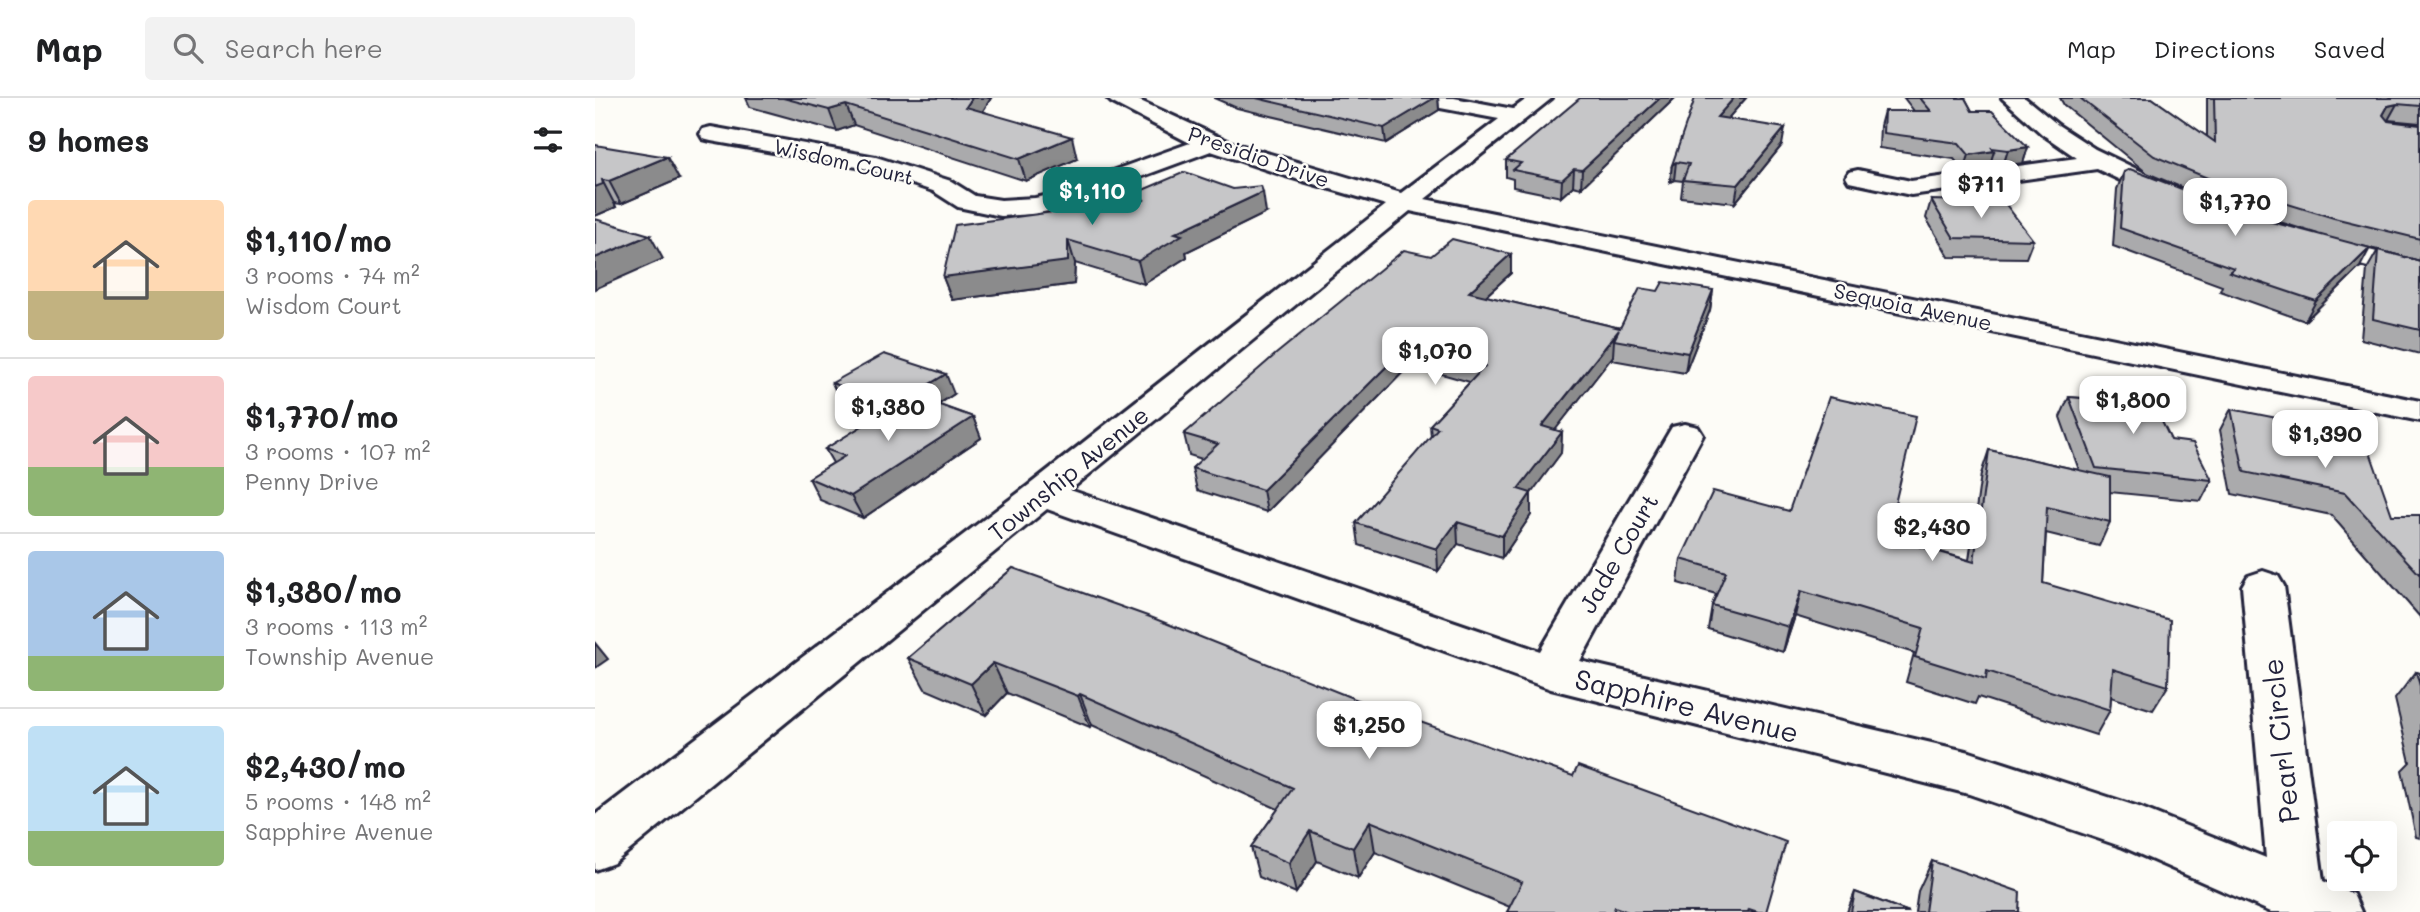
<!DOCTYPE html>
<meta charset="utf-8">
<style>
body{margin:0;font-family:Mali,sans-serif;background:#f2f2f2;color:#202124;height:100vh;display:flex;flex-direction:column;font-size:26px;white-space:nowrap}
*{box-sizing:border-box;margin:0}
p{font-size:23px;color:#757577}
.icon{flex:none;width:38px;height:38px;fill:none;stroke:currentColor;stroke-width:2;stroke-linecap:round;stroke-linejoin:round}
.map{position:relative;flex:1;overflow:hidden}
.side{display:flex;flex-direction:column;background:#fff;width:595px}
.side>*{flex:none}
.buttons{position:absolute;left:1732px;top:723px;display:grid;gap:14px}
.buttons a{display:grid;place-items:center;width:70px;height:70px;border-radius:7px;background:#fff;box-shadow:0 7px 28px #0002;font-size:35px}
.price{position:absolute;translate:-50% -60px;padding:0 16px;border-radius:14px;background:#fff;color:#222;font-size:23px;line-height:46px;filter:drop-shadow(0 2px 4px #0008)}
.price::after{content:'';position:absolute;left:50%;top:42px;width:21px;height:16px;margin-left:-10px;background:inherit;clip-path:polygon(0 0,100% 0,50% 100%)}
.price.on{background:#0f766e;color:#fff}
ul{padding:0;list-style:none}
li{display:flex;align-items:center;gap:21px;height:175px;padding:0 28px}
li+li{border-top:2px solid #e0e0e0}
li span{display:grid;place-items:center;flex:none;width:196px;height:140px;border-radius:7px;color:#555}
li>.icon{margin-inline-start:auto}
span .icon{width:84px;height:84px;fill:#fffc;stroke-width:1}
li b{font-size:30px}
h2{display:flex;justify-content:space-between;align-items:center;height:84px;padding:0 28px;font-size:30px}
header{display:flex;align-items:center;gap:42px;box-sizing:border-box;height:98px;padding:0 35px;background:#fff;border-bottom:2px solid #e0e0e0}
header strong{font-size:33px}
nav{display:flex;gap:38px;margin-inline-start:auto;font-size:24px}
.search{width:490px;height:63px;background:#f2f2f2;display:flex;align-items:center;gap:18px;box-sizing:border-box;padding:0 24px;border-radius:7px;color:#757577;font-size:26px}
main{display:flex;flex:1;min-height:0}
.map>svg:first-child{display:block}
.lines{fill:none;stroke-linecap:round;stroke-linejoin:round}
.minor-casing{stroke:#22223b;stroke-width:6}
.minor{fill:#fdfcf7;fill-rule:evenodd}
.wall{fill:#aaaaac;stroke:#22223b;stroke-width:2;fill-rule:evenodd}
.shaded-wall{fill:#8b8b8c;stroke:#22223b;stroke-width:2}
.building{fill:#c6c6c8;stroke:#22223b;stroke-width:2}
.labels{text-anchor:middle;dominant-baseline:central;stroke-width:5;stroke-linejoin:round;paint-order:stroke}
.far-street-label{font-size:21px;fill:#22223b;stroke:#fdfcf7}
.street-label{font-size:24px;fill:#22223b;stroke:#fdfcf7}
.near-street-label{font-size:28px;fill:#22223b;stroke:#fdfcf7}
</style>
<header>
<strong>Map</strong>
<div class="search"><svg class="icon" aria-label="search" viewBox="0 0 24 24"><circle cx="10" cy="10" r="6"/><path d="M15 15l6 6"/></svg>Search here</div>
<nav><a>Map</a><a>Directions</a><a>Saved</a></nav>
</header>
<main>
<section class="side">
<h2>9 homes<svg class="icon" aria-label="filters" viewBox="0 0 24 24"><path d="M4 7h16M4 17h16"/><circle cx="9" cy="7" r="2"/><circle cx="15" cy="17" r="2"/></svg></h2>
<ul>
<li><span style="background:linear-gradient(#ffd9b3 65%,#c2b280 0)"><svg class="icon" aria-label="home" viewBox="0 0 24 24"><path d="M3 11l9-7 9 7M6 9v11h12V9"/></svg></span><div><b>$1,110/mo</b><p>3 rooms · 74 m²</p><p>Wisdom Court</p></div></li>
<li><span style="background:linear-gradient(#f6c9c9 65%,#8fb573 0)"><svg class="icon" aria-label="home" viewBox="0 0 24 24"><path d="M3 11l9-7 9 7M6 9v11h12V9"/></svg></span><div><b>$1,770/mo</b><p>3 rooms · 107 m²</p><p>Penny Drive</p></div></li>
<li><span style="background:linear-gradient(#a9c7e8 75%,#8fb573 0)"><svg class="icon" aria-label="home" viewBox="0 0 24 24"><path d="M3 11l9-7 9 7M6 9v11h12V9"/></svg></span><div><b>$1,380/mo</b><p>3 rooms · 113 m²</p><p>Township Avenue</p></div></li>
<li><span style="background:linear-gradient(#bfe0f5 75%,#8fb573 0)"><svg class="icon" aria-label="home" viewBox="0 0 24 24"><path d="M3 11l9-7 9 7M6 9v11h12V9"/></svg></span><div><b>$2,430/mo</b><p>5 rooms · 148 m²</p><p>Sapphire Avenue</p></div></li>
</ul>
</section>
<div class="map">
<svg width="1825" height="814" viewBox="0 0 1825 814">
<rect width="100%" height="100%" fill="#fdfcf7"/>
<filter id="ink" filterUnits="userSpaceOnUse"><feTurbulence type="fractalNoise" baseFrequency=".0143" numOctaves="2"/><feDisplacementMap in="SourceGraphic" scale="14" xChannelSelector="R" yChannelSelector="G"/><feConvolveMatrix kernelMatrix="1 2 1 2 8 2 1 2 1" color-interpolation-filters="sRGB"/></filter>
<g filter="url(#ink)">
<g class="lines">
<!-- minor casing -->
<g class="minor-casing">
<g id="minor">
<polygon points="512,0 539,0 635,44 806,95 904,21 824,6 817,4 813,0 859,0 918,11 933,0 957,0 830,101 1825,303 1825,323 815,113 475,392 945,553 1077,329 1090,326 1103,329 1108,337 985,563 1375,654 1544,709 1671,760 1647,488 1653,478 1668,473 1683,478 1689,488 1728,783 1758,796 1766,814 1676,814 1528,749 1374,696 956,591 452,411 19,765 0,772 0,717 434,387 791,107 691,78 616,53 532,84 491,104 440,116 406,118 363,109 338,93 268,70 116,43 108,41 105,36 108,31 116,29 281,59 356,83 380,98 406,102 440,100 474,93 514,74 595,45 516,4"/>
<polygon points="1407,0 1430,0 1463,27 1500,51 1585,92 1589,97 1585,102 1576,105 1567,102 1502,71 1316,97 1254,84 1251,79 1254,74 1263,72 1316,83 1482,60 1447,36"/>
<polygon points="1719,138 1825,165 1825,183 1709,152 1705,146 1709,140"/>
</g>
</g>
<!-- minor -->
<use href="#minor" class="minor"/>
</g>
<!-- wall -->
<g class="wall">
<polygon points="151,0 396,0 388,13 482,61 431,83 259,27 242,33 155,9"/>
<polygon points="619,0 843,0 844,12 791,45 642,10"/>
<polygon points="1080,0 986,90 978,88 966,99 918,89 918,81 911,79 911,62"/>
<polygon points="1151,0 1132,21 1187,47 1140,105 1086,99 1088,83 1079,82 1075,84 1077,67"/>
<polygon points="1309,0 1370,0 1377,13 1433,49 1428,65 1408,68 1395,66 1394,70 1369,73 1359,61 1284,50 1285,28 1289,13 1319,13"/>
<path d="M 1465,0 L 1557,0 L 1612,39 L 1612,0 L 1825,0 L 1825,25 L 1793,22 L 1825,27 L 1825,163 L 1764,147 L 1765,169 L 1710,223 L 1625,193 L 1627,188 L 1518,148 L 1522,91 L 1529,74 L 1614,101 L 1552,75 L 1469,7 ZM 1621,104 L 1723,136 L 1662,120 Z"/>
<polygon points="0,47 84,81 26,106 19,105 21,109 0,118"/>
<polygon points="536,97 671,115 591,154 592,159 549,186 480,165 479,186 357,202 348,179 537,104"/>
<polygon points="1336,102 1438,142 1431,160 1354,159 1331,120"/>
<polygon points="1783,152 1825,163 1825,256 1766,241 1772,171"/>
<polygon points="916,156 916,175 891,198 1025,230 1063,193 1118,192 1115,212 1090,275 1017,262 1018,258 960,332 967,334 966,355 936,395 936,417 907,460 863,446 843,473 764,447 761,425 836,339 835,327 875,284 815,267 672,414 602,392 597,370 607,361 594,357 589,336 836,158"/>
<polygon points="237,285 359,296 343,307 378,319 386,340 268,420 225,402 214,380 238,365 230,351 282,319 247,306"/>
<polygon points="1494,289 1576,342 1617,382 1606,403 1515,394 1515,424 1504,448 1451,435 1448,485 1573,588 1558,612 1516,599 1515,612 1501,637 1383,599 1380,606 1311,584 1319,555 1200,518 1188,554 1113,531 1117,507 1121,496 1083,485 1086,461 1292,439 1374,462 1386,376 1394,352 1484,372 1465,319 1474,299 1489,300"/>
<polygon points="1636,311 1797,417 1825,417 1825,519 1736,417 1637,396 1625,332"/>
<polygon points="418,470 1171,814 912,814 915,809 780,754 763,780 722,763 701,795 664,779 656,749 683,711 497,627 495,629 412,595 391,617 330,591 313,560"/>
<polygon points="1821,574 1825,575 1825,740 1821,739 1807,672 1815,664 1800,601"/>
<polygon points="1337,763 1424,814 1320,814 1323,793"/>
<polygon points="1260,794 1314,814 1252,814"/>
</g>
<!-- shaded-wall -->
<g class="shaded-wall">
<polygon points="377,0 396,0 378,29 371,9"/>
<polygon points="839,0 843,0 844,12 791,45 789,30"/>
<polygon points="1065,0 1080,0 986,90 987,72"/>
<polygon points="1139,0 1151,0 1120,35 1122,19"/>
<polygon points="1802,6 1793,22 1784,24 1793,8"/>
<polygon points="251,7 259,27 242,33 234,12"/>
<polygon points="1190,30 1187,47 1140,105 1143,87"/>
<polygon points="477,39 482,61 431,83 424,61"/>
<polygon points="1433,49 1428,65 1408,68 1413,52"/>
<polygon points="1399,53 1394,70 1369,73 1374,57"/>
<polygon points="72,59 84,81 26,106 14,83"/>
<polygon points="1081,64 1079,82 1075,84 1077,67"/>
<polygon points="979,71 978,88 966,99 967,82"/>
<polygon points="7,82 21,109 0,118 0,89"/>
<polygon points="668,94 671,115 591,154 592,159 549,186 543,163 580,135"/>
<polygon points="55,137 68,161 0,191 0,160"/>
<polygon points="473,142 480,165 479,186 357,202 348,179"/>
<polygon points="1775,150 1765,169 1710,223 1721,203"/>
<polygon points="916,156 916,175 874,213 874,194"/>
<polygon points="1118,192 1115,212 1090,275 1093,255"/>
<polygon points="1024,232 1019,242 1018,258 946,350 947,328"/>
<polygon points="813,247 815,267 672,414 668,392"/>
<polygon points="351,276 359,296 310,328 300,307"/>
<polygon points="378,319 386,340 268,420 256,398"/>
<polygon points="967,334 966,355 923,413 923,391"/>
<polygon points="936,395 936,417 907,460 907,438"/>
<polygon points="862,424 863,446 843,473 842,451"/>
<polygon points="1206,493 1200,518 1188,554 1194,529"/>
<polygon points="0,545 13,561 0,570"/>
<polygon points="398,565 412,595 391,617 376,586"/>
<polygon points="485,596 497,627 495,629 483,598"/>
<polygon points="775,723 780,754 763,780 758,750"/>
<polygon points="715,733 722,763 701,795 694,765"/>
</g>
<!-- building -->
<g class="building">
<polygon points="188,0 377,0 371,9 477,39 424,61 251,7 234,12"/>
<polygon points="661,0 839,0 789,30"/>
<polygon points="985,0 1065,0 987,72 979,71 967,82 918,72 926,65 911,62"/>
<polygon points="1100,0 1139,0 1122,19 1190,30 1143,87 1088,82 1094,66 1081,64 1077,67"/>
<polygon points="1325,0 1370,0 1377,13 1397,13 1433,49 1413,52 1397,50 1399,53 1374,57 1364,45 1288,35 1289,13 1336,13"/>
<polygon points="1485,0 1557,0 1620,44 1619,0 1825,0 1825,8 1802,6 1793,8 1788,17 1793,23 1825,27 1825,141 1739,120 1627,86 1559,58"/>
<polygon points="0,47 72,59 14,83 7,82 8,86 0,89"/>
<polygon points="1535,71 1662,120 1775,150 1721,203 1634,174 1639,170 1525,130 1529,74"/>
<polygon points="590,74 638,91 666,88 668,94 580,135 587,137 543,163 473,142 473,163 348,179 360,127 550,102 536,97"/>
<polygon points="1336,102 1409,104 1438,142 1359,140"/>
<polygon points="0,121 55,137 0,160"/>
<polygon points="857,141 916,156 874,194 1025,230 1045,190 1063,193 1068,184 1118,192 1093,255 1019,242 1024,232 947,328 967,334 923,391 936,395 907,438 862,424 842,451 761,425 843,330 835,327 890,268 813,247 668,392 597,370 623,346 589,336 681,256 809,152 836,158"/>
<polygon points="1783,152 1825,163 1825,232 1778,221"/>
<polygon points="289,256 351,276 300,307 237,285"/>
<polygon points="1494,289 1553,295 1576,342 1598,345 1617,382 1501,370 1474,299 1499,301"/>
<polygon points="317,297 378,319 256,398 214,380 250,358 230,351"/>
<polygon points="1234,299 1321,318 1292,439 1379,464 1394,352 1515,379 1515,424 1452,409 1448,485 1575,522 1573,588 1518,571 1515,612 1392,573 1391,581 1320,559 1328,530 1206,493 1194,529 1117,507 1131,474 1086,461 1118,393 1194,413"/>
<polygon points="1636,311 1769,337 1797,417 1825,417 1825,477 1750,395 1649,374"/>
<polygon points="418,470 558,520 760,601 978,678 983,668 1191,744 1171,814 1163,814 1154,811 1153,814 1033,814 1020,809 1018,814 912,814 927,784 775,723 758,750 715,733 694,765 656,749 698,690 485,596 483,598 398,565 376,586 313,560"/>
<polygon points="1821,574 1825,575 1825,588"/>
<polygon points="1337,763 1425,794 1424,814 1330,814"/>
<polygon points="1260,794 1314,814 1256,814"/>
</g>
</g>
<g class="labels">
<!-- far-street labels -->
<g class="far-street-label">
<text transform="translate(664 58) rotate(19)">Presidio Drive</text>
<text transform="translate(249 63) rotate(13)">Wisdom Court</text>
<text transform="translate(1318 208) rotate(12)">Sequoia Avenue</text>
</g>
<!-- street labels -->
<g class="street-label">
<text transform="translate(473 375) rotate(-39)">Township Avenue</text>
<text transform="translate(1023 455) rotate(-60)">Jade Court</text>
</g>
<!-- near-street labels -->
<g class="near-street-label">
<text transform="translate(1092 607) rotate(14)">Sapphire Avenue</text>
<text transform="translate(1685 643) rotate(-96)">Pearl Circle</text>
</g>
</g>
</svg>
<div class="buttons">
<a><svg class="icon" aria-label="locate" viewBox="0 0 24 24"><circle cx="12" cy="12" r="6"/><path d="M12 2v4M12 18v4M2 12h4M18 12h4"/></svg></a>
</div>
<b class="price" style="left:1386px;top:122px">$711</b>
<b class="price on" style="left:497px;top:129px">$1,110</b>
<b class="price" style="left:1640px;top:140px">$1,770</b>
<b class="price" style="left:840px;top:289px">$1,070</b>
<b class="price" style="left:1538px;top:338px">$1,800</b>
<b class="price" style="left:293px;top:345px">$1,380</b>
<b class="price" style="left:1730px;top:372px">$1,390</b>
<b class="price" style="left:1337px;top:465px">$2,430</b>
<b class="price" style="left:774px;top:663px">$1,250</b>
</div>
</main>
